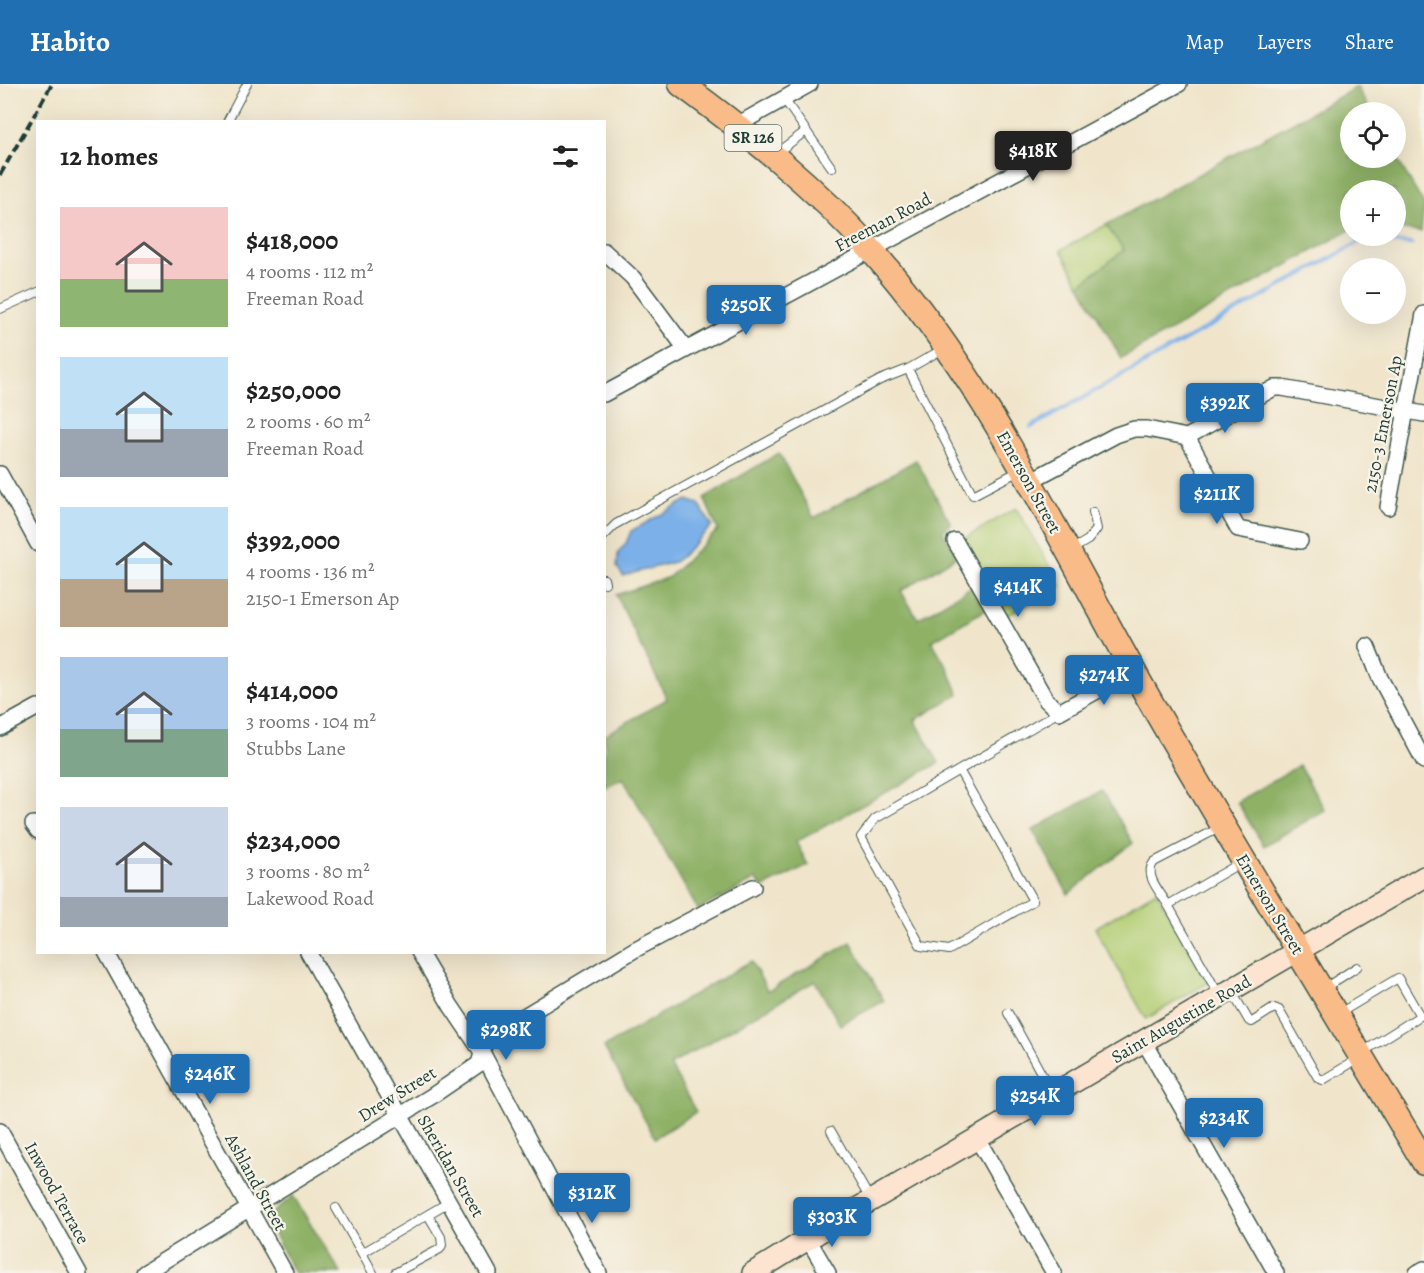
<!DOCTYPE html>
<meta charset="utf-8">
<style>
body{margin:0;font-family:Alegreya,serif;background:#f2f2f2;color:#222;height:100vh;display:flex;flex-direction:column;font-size:22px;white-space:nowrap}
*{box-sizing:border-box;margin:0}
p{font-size:20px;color:#767676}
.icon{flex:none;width:33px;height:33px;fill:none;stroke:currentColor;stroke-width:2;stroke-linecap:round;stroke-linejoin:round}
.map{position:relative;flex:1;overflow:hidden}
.drawer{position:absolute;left:36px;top:36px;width:570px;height:834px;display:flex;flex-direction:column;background:#fff;border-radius:0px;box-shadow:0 6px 24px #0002}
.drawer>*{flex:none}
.fabs{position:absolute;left:1340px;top:18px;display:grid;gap:12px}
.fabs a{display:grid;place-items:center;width:66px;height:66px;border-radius:50%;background:#fff;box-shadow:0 6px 24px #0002;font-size:30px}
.price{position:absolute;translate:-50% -51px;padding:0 14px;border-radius:6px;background:#1f6fb2;color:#fff;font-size:20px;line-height:39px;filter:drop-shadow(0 2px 3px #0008)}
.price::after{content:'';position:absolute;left:50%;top:36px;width:18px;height:14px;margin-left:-9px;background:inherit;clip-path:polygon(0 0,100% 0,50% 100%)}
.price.selected{background:#222;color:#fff}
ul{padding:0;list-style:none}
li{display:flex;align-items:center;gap:18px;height:150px;padding:0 24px}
li span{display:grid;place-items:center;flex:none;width:168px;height:120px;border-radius:0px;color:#555}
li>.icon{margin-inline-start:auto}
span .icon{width:72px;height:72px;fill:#fffc;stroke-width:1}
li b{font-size:26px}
h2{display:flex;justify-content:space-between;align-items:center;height:72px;padding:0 24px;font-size:26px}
header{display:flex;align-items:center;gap:36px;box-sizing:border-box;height:84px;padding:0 30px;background:#1f6fb2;color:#fff}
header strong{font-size:28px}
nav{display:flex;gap:33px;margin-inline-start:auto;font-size:21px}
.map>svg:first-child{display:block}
.green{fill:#b3ce74;stroke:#698654;stroke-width:1.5}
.forest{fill:#8eb166;stroke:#56774d;stroke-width:1.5}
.water{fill:#7cb0e9;stroke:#4e768e;stroke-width:1.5}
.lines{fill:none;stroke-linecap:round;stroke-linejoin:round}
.stream{stroke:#7cb0e9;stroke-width:4}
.lane-casing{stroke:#3e564b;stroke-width:10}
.street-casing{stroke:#3e564b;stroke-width:18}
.secondary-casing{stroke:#3e564b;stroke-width:24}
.primary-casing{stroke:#3e564b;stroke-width:27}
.lane{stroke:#fff;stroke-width:8}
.street{stroke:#fff;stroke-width:15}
.secondary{stroke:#fde4d0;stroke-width:21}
.primary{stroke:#f9bc89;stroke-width:24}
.rail{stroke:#1f3d34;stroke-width:4;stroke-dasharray:9 4.5;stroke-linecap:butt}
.labels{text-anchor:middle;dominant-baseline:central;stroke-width:4.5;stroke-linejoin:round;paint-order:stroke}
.shield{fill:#f7f3e8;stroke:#60746a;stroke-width:1.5}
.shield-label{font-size:16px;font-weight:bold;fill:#1f3d34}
.street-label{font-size:18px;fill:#1f3d34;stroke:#f7f3e8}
</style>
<header>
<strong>Habito</strong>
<nav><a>Map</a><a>Layers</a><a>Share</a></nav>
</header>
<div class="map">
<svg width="1424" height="1189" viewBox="0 0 1424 1189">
<rect width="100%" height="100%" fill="#f7f3e8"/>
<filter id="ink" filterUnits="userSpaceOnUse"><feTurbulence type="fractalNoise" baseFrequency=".0167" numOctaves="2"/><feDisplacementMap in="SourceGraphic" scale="12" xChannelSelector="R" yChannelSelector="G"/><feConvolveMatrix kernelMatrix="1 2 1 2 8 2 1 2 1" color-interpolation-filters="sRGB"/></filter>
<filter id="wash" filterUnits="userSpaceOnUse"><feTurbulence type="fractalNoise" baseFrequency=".008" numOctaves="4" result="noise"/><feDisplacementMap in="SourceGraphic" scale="24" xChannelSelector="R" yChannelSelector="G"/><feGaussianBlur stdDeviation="1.35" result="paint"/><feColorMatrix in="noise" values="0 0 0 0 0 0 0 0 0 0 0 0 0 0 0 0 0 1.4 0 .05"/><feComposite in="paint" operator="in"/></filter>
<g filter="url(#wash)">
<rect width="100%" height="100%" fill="#f0e5cb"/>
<!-- green -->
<g class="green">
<polygon points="1106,141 1124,166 1080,201 1061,166"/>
<polygon points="1016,424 1061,502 1004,533 960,457"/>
<polygon points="1156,807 1208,899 1146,935 1095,844"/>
</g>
<!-- forest -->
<g class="forest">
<polygon points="1357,3 1371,28 1350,28 1350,74 1395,74 1395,71 1424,121 1421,148 1395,145 1395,106 1350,106 1350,146 1121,274 1080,201 1124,166 1106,141"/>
<polygon points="779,369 814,434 916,376 951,440 943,447 957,472 901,507 918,535 974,501 987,525 932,557 947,583 959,610 915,636 939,679 796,758 808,781 762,804 756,795 698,826 623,694 605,703 605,651 667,615 616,511 669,493 718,446 704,414"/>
<polygon points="1299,681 1325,726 1264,762 1237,718"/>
<polygon points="1102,707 1133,759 1068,810 1033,746"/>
<polygon points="851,858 884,917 840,941 815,897 670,981 696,1028 655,1054 604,963 751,877 768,907"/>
<polygon points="293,1112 341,1189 294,1189 266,1135"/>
</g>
<!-- water -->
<polygon class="water" points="687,416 699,420 712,442 682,472 674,478 623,492 617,483 618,469 626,459 631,447"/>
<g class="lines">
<!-- stream -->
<polyline class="stream" points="1031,343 1363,156 1412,160"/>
</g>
</g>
<g filter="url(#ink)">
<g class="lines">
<!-- lane casing -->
<g class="lane-casing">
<g id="lane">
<polyline points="784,15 832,84"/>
<polyline points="227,38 247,0"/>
<polyline points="775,70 806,47"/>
<polyline points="0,225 38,208"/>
<polyline points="908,285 973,411 1019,387"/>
<polyline points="604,452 616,440 880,296 908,285 943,265"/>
<polyline points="1071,466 1088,456 1097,445 1093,428"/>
<polyline points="604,495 605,499"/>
<polyline points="959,686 1033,817 949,866 921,862 861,753 875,735 1059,628"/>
<path d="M 1221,743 L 1154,778 C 1143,791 1161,809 1168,821 L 1242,778"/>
<polyline points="1168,821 1219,911"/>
<polyline points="1323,905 1357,883"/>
<polyline points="1232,908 1249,937 1252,938 1274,924 1279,926 1318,994 1323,996 1358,975"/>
<polyline points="1008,929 1052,1009"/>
<polyline points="1338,930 1398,894 1420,932 1361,969"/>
<polyline points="831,1047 870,1115"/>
<polyline points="336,1124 362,1169"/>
<polyline points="373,1189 362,1169 449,1118"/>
<polyline points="395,1189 440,1165 442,1161 441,1153 428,1131"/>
</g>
</g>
<!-- street casing -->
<g class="street-casing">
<g id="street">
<polyline points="737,41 810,0"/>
<polyline points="604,167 633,194 686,265"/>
<polyline points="604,310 1179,0"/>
<polyline points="1187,353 1238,445 1300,457"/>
<polyline points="0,390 38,460"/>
<polyline points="1028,398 1116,351 1134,345 1147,345 1187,353 1274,304 1282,304 1424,330"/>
<polyline points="1388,423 1424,230"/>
<polyline points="955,457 1046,616 1059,628 1133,587"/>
<polyline points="1367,562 1380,594 1424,677"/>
<polyline points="0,644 38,623"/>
<polyline points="33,740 38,747"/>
<polyline points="106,868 285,1189"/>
<polyline points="308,868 489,1189"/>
<polyline points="419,868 451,922 482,968 599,1189"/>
<polyline points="1144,957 1276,1189"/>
<polyline points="0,1047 79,1189"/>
<polyline points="977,1054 1054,1189"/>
<polyline points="808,1155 828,1189"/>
<polyline points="144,1189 432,1012 479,980 485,958 501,946 634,866 753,803"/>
<polyline points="1417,1189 1424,1185"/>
</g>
</g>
<!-- secondary casing -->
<g class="secondary-casing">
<polyline id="secondary" points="753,1189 848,1130 1424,793"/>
</g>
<!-- primary casing -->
<g class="primary-casing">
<path id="primary" d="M 681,0 C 749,50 815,102 871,166 C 990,300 1064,467 1153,622 C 1241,775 1334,926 1424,1078"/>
</g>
<!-- lane -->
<use href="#lane" class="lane"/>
<!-- street -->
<use href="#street" class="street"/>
<!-- secondary -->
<use href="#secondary" class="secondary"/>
<!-- primary -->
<use href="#primary" class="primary"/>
<!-- rail -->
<polyline class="rail" points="0,91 52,0"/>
</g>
</g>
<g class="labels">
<!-- shield labels -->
<rect class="shield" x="724.5" y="41" width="57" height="26" rx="4.5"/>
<g class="shield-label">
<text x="753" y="54">SR 126</text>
</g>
<!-- street labels -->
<g class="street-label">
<text transform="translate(883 138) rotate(-28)">Freeman Road</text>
<text transform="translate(1383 340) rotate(-79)">2150-3 Emerson Ap</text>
<text transform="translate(1029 398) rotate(61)">Emerson Street</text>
<text transform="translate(1270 820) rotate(59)">Emerson Street</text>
<text transform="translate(1181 935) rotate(-30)">Saint Augustine Road</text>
<text transform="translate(397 1010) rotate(-32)">Drew Street</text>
<text transform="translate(451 1082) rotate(60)">Sheridan Street</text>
<text transform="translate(256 1098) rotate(61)">Ashland Street</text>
<text transform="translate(57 1109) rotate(61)">Inwood Terrace</text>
</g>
</g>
</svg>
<div class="fabs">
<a><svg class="icon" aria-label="locate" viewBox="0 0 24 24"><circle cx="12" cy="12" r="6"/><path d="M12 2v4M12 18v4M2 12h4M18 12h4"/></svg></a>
<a>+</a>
<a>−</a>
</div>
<b class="price selected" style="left:1033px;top:98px">$418K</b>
<b class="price" style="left:746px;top:252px">$250K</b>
<b class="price" style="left:1225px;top:350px">$392K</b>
<b class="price" style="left:1217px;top:441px">$211K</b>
<b class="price" style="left:1018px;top:534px">$414K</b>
<b class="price" style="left:1104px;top:622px">$274K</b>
<b class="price" style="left:506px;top:977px">$298K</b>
<b class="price" style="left:210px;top:1021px">$246K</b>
<b class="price" style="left:1035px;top:1043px">$254K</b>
<b class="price" style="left:1224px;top:1065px">$234K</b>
<b class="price" style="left:592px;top:1140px">$312K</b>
<b class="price" style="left:832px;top:1164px">$303K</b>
<section class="drawer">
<h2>12 homes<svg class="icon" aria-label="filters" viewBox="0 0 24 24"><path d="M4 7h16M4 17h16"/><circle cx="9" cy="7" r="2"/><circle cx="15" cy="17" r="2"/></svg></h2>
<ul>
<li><span style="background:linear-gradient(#f6c9c9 60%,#8fb573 0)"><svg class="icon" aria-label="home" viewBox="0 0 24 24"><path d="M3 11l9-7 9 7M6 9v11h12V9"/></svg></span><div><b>$418,000</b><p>4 rooms · 112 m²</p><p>Freeman Road</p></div></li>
<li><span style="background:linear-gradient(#bfe0f5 60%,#9aa5b1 0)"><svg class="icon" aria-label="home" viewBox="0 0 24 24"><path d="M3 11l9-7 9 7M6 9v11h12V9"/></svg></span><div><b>$250,000</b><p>2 rooms · 60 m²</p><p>Freeman Road</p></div></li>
<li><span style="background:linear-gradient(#bfe0f5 60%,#b9a48a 0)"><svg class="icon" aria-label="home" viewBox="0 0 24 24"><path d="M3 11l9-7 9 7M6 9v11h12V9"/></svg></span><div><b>$392,000</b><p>4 rooms · 136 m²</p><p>2150-1 Emerson Ap</p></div></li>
<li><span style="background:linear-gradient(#a9c7e8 60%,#7fa58c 0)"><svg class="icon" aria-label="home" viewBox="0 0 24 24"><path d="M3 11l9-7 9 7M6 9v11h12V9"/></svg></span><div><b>$414,000</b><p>3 rooms · 104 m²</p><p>Stubbs Lane</p></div></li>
<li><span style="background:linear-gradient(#c9d6e8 75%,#9aa5b1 0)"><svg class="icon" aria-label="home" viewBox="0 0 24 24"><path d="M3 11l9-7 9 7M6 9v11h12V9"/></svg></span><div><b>$234,000</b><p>3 rooms · 80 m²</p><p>Lakewood Road</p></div></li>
</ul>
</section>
</div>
